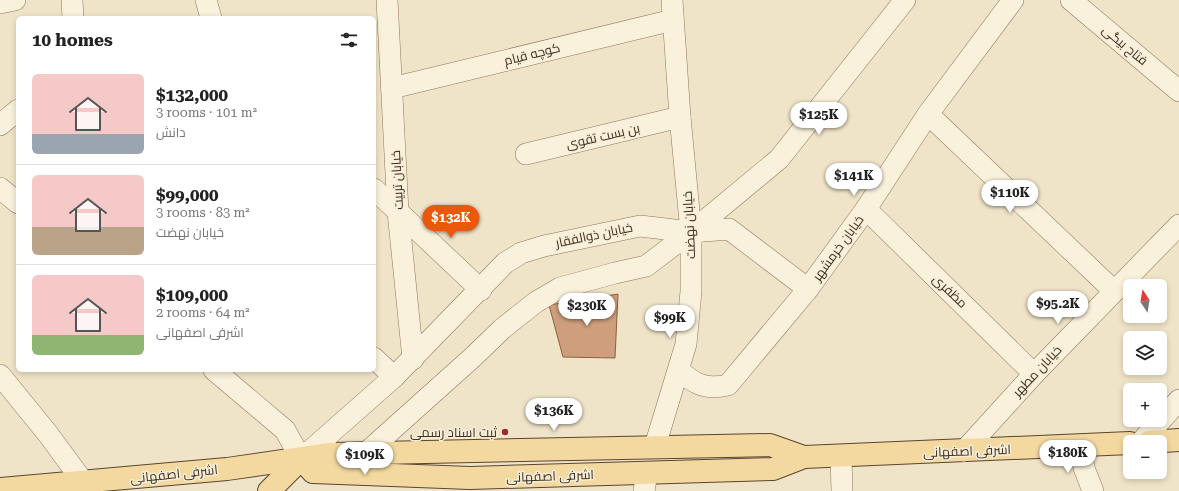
<!DOCTYPE html>
<meta charset="utf-8">
<style>
body{margin:0;font-family:"Roboto Serif",Cairo,serif;background:#f6f6f6;color:#222;height:100vh;display:flex;flex-direction:column;font-size:15px;white-space:nowrap}
*{box-sizing:border-box;margin:0}
p{font-size:13px;color:#767676}
.icon{flex:none;width:22px;height:22px;fill:none;stroke:currentColor;stroke-width:2;stroke-linecap:round;stroke-linejoin:round}
.map{position:relative;flex:1;overflow:hidden}
.sheet{position:absolute;left:16px;top:16px;width:360px;height:356px;display:flex;flex-direction:column;background:#fff;border-radius:6px;box-shadow:0 2px 6px #0003}
.sheet>*{flex:none}
.needle{width:26px;rotate:348deg}
.tools{position:absolute;left:1123px;top:279px;display:grid;gap:8px}
.tools a{display:grid;place-items:center;width:44px;height:44px;border-radius:6px;background:#fff;box-shadow:0 2px 6px #0003;font-size:20px}
.price{position:absolute;translate:-50% -34px;padding:0 9px;border-radius:14px;background:#fff;color:#222;font-size:13px;line-height:26px;filter:drop-shadow(0 1px 2px #0008)}
.price::after{content:'';position:absolute;left:50%;top:24px;width:12px;height:9px;margin-left:-6px;background:inherit;clip-path:polygon(0 0,100% 0,50% 100%)}
.price.current{background:#ea580c;color:#fff}
ul{padding:0;list-style:none}
li{display:flex;align-items:center;gap:12px;height:100px;padding:0 16px}
li+li{border-top:1px solid #e0e0e0}
li span{display:grid;place-items:center;flex:none;width:112px;height:80px;border-radius:6px;color:#555}
li>.icon{margin-inline-start:auto}
span .icon{width:48px;height:48px;fill:#fffc;stroke-width:1}
li b{font-size:17px}
h2{display:flex;justify-content:space-between;align-items:center;height:48px;padding:0 16px;font-size:17px}
.map>svg:first-child{display:block}
.building{fill:#cf9f7d;stroke:#8d5f41}
.lines{fill:none;stroke-linecap:round;stroke-linejoin:round}
.minor-casing{stroke:#8d765c;stroke-width:22}
.major-casing{stroke:#5b4430;stroke-width:24}
.minor{stroke:#faf1dc;stroke-width:21}
.major{stroke:#f3d9a0;stroke-width:22}
.poi-dot{fill:#9e2a2b;stroke:#f7eed8;stroke-width:1.5}
.labels{text-anchor:middle;dominant-baseline:central;stroke-width:3;stroke-linejoin:round;paint-order:stroke}
.street-label{font-size:13px;fill:#3d2e20;stroke:#f7eed8}
.poi-label{font-size:13px;fill:#3d2e20;stroke:#f7eed8;text-anchor:end}
</style>
<div class="map">
<svg width="1179" height="491" viewBox="0 0 1179 491">
<rect width="100%" height="100%" fill="#f0e4c8"/>
<!-- building -->
<polygon class="building" points="618,294 615,358 563,357 549,305"/>
<g class="lines">
<!-- minor casing -->
<g class="minor-casing">
<g id="minor">
<polyline points="72,0 73,18"/>
<polyline points="206,0 211,18"/>
<polyline points="387,0 398,212 413,359"/>
<polyline points="1071,0 1179,91"/>
<polyline points="0,3 15,0"/>
<polyline points="392,88 673,20"/>
<polyline points="928,114 1114,291"/>
<polyline points="0,125 18,110"/>
<polyline points="526,154 680,117"/>
<polyline points="0,188 18,203"/>
<polyline points="374,189 481,290"/>
<polyline points="866,209 1034,374"/>
<polyline points="374,358 394,377"/>
<polyline points="214,370 285,430 301,459 394,377 505,263 521,253 544,246 640,226 691,232 729,229 808,289"/>
<path d="M 679,370 C 695,385 707,390 728,385 L 808,289 L 866,209 L 928,114 L 1013,0"/>
<polyline points="0,375 48,434 84,483"/>
<polyline points="1141,442 1179,400"/>
<polyline points="655,446 686,344 691,291 691,232 680,117 672,0"/>
<polyline points="1081,446 1084,468 1093,491"/>
<polyline points="964,451 1034,374 1179,225"/>
<polyline points="841,457 842,491"/>
<polyline points="357,461 473,357 502,329 536,302 560,288 615,273 646,266 691,232 779,159 905,0"/>
<polyline points="644,491 647,473"/>
</g>
</g>
<!-- major casing -->
<g class="major-casing">
<g id="major">
<polyline points="1149,442 1179,440"/>
<polyline points="301,459 313,472 470,478 773,469 804,457 1130,443"/>
<polyline points="0,489 227,469 330,454 770,445 804,457"/>
<polyline points="269,491 301,459"/>
</g>
</g>
<!-- minor -->
<use href="#minor" class="minor"/>
<!-- major -->
<use href="#major" class="major"/>
</g>
<!-- markers -->
<circle class="poi-dot" cx="505" cy="432" r="4"/>
<g class="labels">
<!-- street labels -->
<g class="street-label">
<text transform="translate(1125 45) rotate(40)">فتاح بیگی</text>
<text transform="translate(532 54) rotate(-14)">کوچه قیام</text>
<text transform="translate(603 136) rotate(-13)">بن بست تقوی</text>
<text transform="translate(397 180) rotate(-93)">خیابان تربیت</text>
<text transform="translate(689 225) rotate(-93)">خیابان نهضت</text>
<text transform="translate(594 235) rotate(-12)">خیابان ذوالفقار</text>
<text transform="translate(838 248) rotate(-54)">خیابان خرمشهر</text>
<text transform="translate(950 291) rotate(44)">مظفری</text>
<text transform="translate(1037 371) rotate(-47)">خیابان مطهر</text>
<text transform="translate(967 451) rotate(-2)">اشرفی اصفهانی</text>
<text transform="translate(174 474) rotate(-6)">اشرفی اصفهانی</text>
<text transform="translate(550 476) rotate(-2)">اشرفی اصفهانی</text>
</g>
<!-- poi labels -->
<g class="poi-label">
<text x="497" y="432">ثبت اسناد رسمی</text>
</g>
</g>
</svg>
<div class="tools">
<a><svg class="needle" viewBox="-14 -14 28 28"><path d="M0-13l5 13h-10z" fill="#e53935"/><path d="M0 13l5-13h-10z" fill="#767676"/></svg></a>
<a><svg class="icon" aria-label="layers" viewBox="0 0 24 24"><path d="M12 4l9 5-9 5-9-5zM3 14l9 5 9-5"/></svg></a>
<a>+</a>
<a>−</a>
</div>
<b class="price" style="left:819px;top:136px">$125K</b>
<b class="price" style="left:854px;top:197px">$141K</b>
<b class="price" style="left:1010px;top:214px">$110K</b>
<b class="price current" style="left:451px;top:239px">$132K</b>
<b class="price" style="left:1058px;top:325px">$95.2K</b>
<b class="price" style="left:587px;top:327px">$230K</b>
<b class="price" style="left:670px;top:339px">$99K</b>
<b class="price" style="left:554px;top:432px">$136K</b>
<b class="price" style="left:1068px;top:474px">$180K</b>
<b class="price" style="left:365px;top:476px">$109K</b>
<section class="sheet">
<h2>10 homes<svg class="icon" aria-label="filters" viewBox="0 0 24 24"><path d="M4 7h16M4 17h16"/><circle cx="9" cy="7" r="2"/><circle cx="15" cy="17" r="2"/></svg></h2>
<ul>
<li><span style="background:linear-gradient(#f6c9c9 75%,#9aa5b1 0)"><svg class="icon" aria-label="home" viewBox="0 0 24 24"><path d="M3 11l9-7 9 7M6 9v11h12V9"/></svg></span><div><b>$132,000</b><p>3 rooms · 101 m²</p><p>دانش</p></div></li>
<li><span style="background:linear-gradient(#f6c9c9 65%,#b9a48a 0)"><svg class="icon" aria-label="home" viewBox="0 0 24 24"><path d="M3 11l9-7 9 7M6 9v11h12V9"/></svg></span><div><b>$99,000</b><p>3 rooms · 83 m²</p><p>خیابان نهضت</p></div></li>
<li><span style="background:linear-gradient(#f6c9c9 75%,#8fb573 0)"><svg class="icon" aria-label="home" viewBox="0 0 24 24"><path d="M3 11l9-7 9 7M6 9v11h12V9"/></svg></span><div><b>$109,000</b><p>2 rooms · 64 m²</p><p>اشرفی اصفهانی</p></div></li>
</ul>
</section>
</div>
